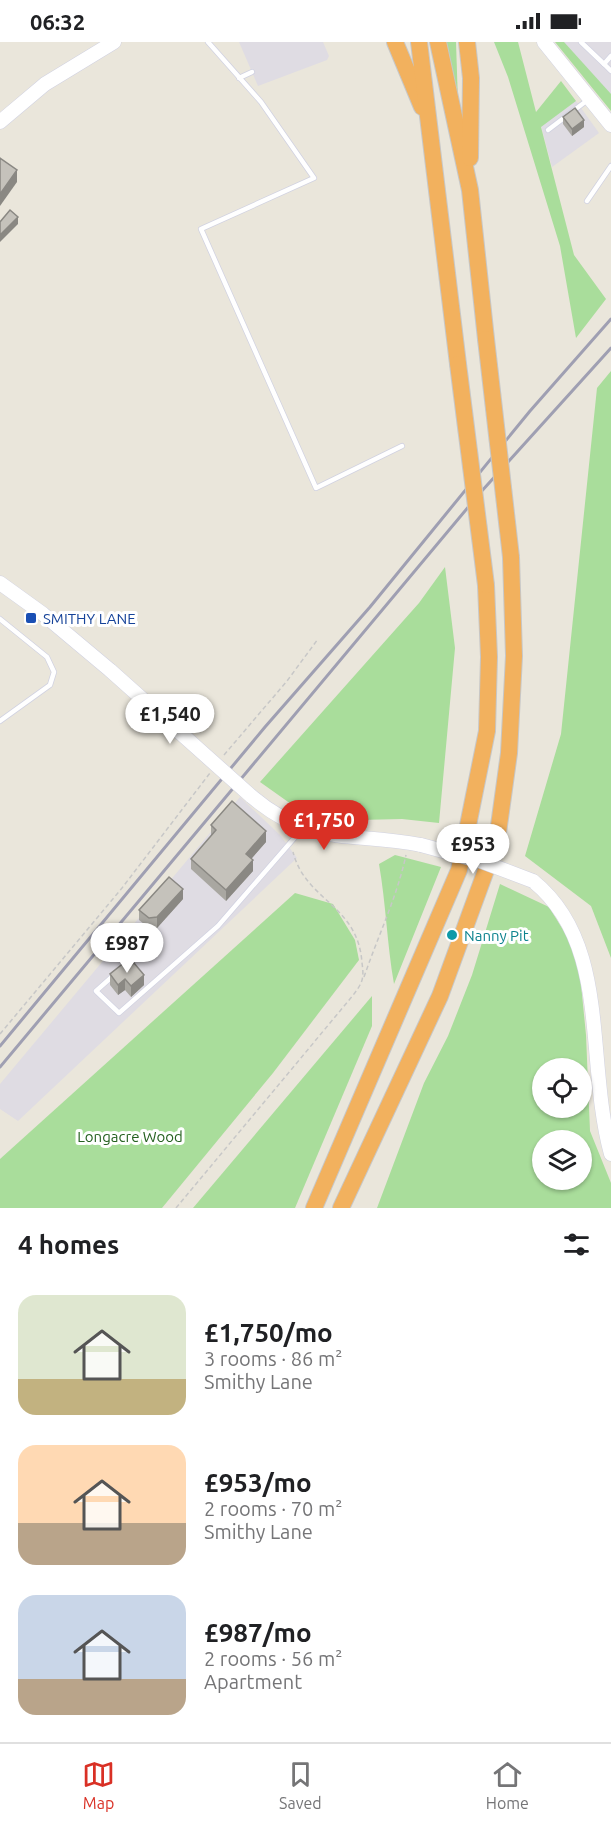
<!DOCTYPE html>
<meta charset="utf-8">
<style>
body{margin:0;font-family:Ubuntu,sans-serif;background:#f2f2f2;color:#202124;height:100vh;display:flex;flex-direction:column;font-size:22px;white-space:nowrap}
*{box-sizing:border-box;margin:0}
p{font-size:20px;color:#757577}
.icon{flex:none;width:33px;height:33px;fill:none;stroke:currentColor;stroke-width:2;stroke-linecap:round;stroke-linejoin:round}
.map{position:relative;height:1166px;overflow:hidden}
.side{display:flex;flex-direction:column;background:#fff;flex:1}
.side>*{flex:none}
.fabs{position:absolute;left:532px;top:1016px;display:grid;gap:12px}
.fabs a{display:grid;place-items:center;width:60px;height:60px;border-radius:50%;background:#fff;box-shadow:0 2px 4px #0004;font-size:30px}
.price{position:absolute;translate:-50% -51px;padding:0 14px;border-radius:21px;background:#fff;color:#222;font-size:20px;line-height:39px;filter:drop-shadow(0 2px 3px #0008)}
.price::after{content:'';position:absolute;left:50%;top:36px;width:18px;height:14px;margin-left:-9px;background:inherit;clip-path:polygon(0 0,100% 0,50% 100%)}
.price.active{background:#d93025;color:#fff}
ul{padding:0;list-style:none}
li{display:flex;align-items:center;gap:18px;height:150px;padding:0 18px}
li span{display:grid;place-items:center;flex:none;width:168px;height:120px;border-radius:18px;color:#555}
li>.icon{margin-inline-start:auto}
span .icon{width:72px;height:72px;fill:#fffc;stroke-width:1}
li b{font-size:26px}
h2{display:flex;justify-content:space-between;align-items:center;height:72px;padding:0 18px;font-size:26px}
.status{display:flex;justify-content:space-between;align-items:center;height:42px;padding:0 30px;background:#fff;direction:ltr}
.status svg{height:16px;fill:currentColor}
.dock{display:flex;justify-content:space-around;align-items:center;height:84px;border-top:2px solid #e0e0e0;background:#fff;font-size:16px;color:#757577}
.dock a{display:grid;justify-items:center;gap:3px}
.dock .active{color:#d93025}
.map>svg:first-child{display:block}
.industrial{fill:#dfdce3}
.green{fill:#a9dd9b;fill-rule:evenodd}
.lines{fill:none;stroke-linecap:round;stroke-linejoin:round}
.lane-casing{stroke:#d1d2e1;stroke-width:6}
.secondary-casing{stroke:#d1d2e1;stroke-width:15}
.highway-casing{stroke:#c7c7c7;stroke-width:18}
.path{stroke:#c7c7c7;stroke-width:1.5;stroke-dasharray:4.5 3;stroke-linecap:butt}
.lane{stroke:#fff;stroke-width:4.5}
.secondary{stroke:#fff;stroke-width:14}
.highway{stroke:#f2b15e;stroke-width:16}
.rail{stroke:#9f9fb2;stroke-width:3}
.secondary-bridge-casing{stroke:#d1d2e1;stroke-width:15;stroke-linecap:butt}
.highway-bridge-casing{stroke:#c7c7c7;stroke-width:18;stroke-linecap:butt}
.secondary-bridge{stroke:#fff;stroke-width:14}
.highway-bridge{stroke:#f2b15e;stroke-width:16}
.wall{fill:#a9a7a1}
.shaded-wall{fill:#8a8883}
.building{fill:#c5c2bb;stroke:#8a8883;stroke-width:1.5}
.transit-dot{fill:#1a4fb4;stroke:#fff;stroke-width:2}
.culture-dot{fill:#0f9aa8;stroke:#fff;stroke-width:2}
.labels{text-anchor:middle;dominant-baseline:central;stroke-width:6;stroke-linejoin:round;paint-order:stroke}
.transit-label{font-size:15px;fill:#164399;stroke:#fff;text-anchor:start}
.culture-label{font-size:15px;fill:#0d838f;stroke:#fff;text-anchor:start}
.park-label{font-size:15px;fill:#24601f;stroke:#fff}
</style>
<div class="status"><b>06:32</b><svg viewBox="0 0 49 12"><path d="M0 12V9h3v3zM5 12V6h3v6zM10 12V3h3v9zM15 12V0h3v12zM26 1h20v11H26zM47 4h2v5h-2z"/></svg></div>
<div class="map">
<svg width="611" height="1166" viewBox="0 0 611 1166">
<rect width="100%" height="100%" fill="#eae6db"/>
<!-- industrial -->
<g class="industrial">
<polygon points="239,0 323,0 329,14 327,18 258,44"/>
<polygon points="560,0 611,0 611,60"/>
<polygon points="576,59 599,91 552,125 541,84"/>
<polygon points="240,755 280,793 297,816 18,1079 0,1067 0,1042"/>
</g>
<!-- green -->
<g class="green">
<polygon points="446,0 456,0 458,61"/>
<polygon points="494,0 518,0 536,70 561,39 576,59 541,85 574,213 606,257 576,296 560,204 508,35"/>
<polygon points="555,0 564,0 611,52 611,69"/>
<polygon points="611,329 611,916 591,864 525,814 561,692 597,346"/>
<polygon points="445,525 455,606 439,781 402,777 315,779 260,740 419,561"/>
<path d="M 395,813 L 441,825 L 394,942 C 387,902 386,862 379,822 Z"/>
<path d="M 500,842 L 549,865 L 578,912 L 586,993 L 590,1089 L 611,1141 L 611,1166 L 377,1166 L 424,1041 L 448,994 L 472,933 ZM 543,1026 L 582,1026 L 582,1065 L 543,1065 ZM 543,1098 L 582,1098 L 582,1137 L 543,1137 Z"/>
<polygon points="295,851 333,862 355,898 359,918 273,1031 162,1166 0,1166 0,1117"/>
<polygon points="372,954 372,984 295,1166 193,1166"/>
</g>
<g class="lines">
<!-- lane casing -->
<g class="lane-casing">
<g id="lane">
<polyline points="208,0 261,60 314,136 201,187 316,446 402,404"/>
<polyline points="581,0 604,22 611,14"/>
<polyline points="604,22 611,29"/>
<polyline points="239,36 252,30"/>
<polyline points="548,88 589,57"/>
<polyline points="587,159 611,124"/>
<polyline points="0,577 47,615 54,630 50,643 0,679"/>
<polyline points="122,926 159,892"/>
<polyline points="114,933 96,949 119,971 218,884 303,786"/>
</g>
</g>
<!-- secondary casing -->
<g class="secondary-casing">
<g id="secondary">
<polyline points="544,0 611,83"/>
<polyline points="0,80 45,42 114,0"/>
<polyline points="0,541 43,572 111,629"/>
<path d="M 251,754 C 313,806 350,789 421,803"/>
<path d="M 533,839 C 611,902 585,1016 611,1112"/>
</g>
</g>
<!-- highway casing -->
<g class="highway-casing">
<g id="highway">
<polyline points="395,0 422,65"/>
<polyline points="419,0 458,322"/>
<polyline points="438,0 470,148 486,297"/>
<polyline points="467,0 471,36 470,116"/>
<polyline points="314,1166 459,828 487,689 489,615 486,543"/>
<polyline points="341,1166 440,954 497,798 509,711 514,614 511,515"/>
</g>
</g>
<!-- path -->
<g class="path">
<polyline points="224,713 287,639 318,597"/>
<path d="M 364,935 C 378,894 397,855 406,813"/>
<polyline points="0,992 122,846 210,731"/>
<path d="M 176,1166 L 340,969 C 347,960 355,952 360,943 C 364,936 363,928 362,921 C 358,862 306,860 293,810"/>
</g>
<!-- lane -->
<use href="#lane" class="lane"/>
<!-- secondary -->
<use href="#secondary" class="secondary"/>
<!-- highway -->
<use href="#highway" class="highway"/>
<!-- rail -->
<g class="rail">
<polyline points="0,1004 265,685 370,565 530,369 611,277"/>
<polyline points="0,1025 480,451 611,306"/>
</g>
<!-- secondary-bridge casing -->
<g class="secondary-bridge-casing">
<g id="secondary-bridge">
<polyline points="111,629 251,754"/>
<polyline points="421,803 480,819 533,839"/>
</g>
</g>
<!-- highway-bridge casing -->
<g class="highway-bridge-casing">
<g id="highway-bridge">
<polyline points="486,297 511,515"/>
<polyline points="458,322 486,543"/>
</g>
</g>
<!-- secondary-bridge -->
<use href="#secondary-bridge" class="secondary-bridge"/>
<!-- highway-bridge -->
<use href="#highway-bridge" class="highway-bridge"/>
</g>
<!-- wall -->
<g class="wall">
<polygon points="563,75 584,85 572,94 563,82"/>
<polygon points="211,783 266,800 251,817 253,829 226,859 191,827 191,817 211,794"/>
<polygon points="183,857 157,886 149,886 139,878 139,868"/>
<polygon points="110,932 144,943 131,955 125,948 118,953 110,943"/>
</g>
<!-- shaded-wall -->
<g class="shaded-wall">
<polygon points="584,78 584,85 572,94 572,87"/>
<polygon points="17,128 17,140 0,164 0,152"/>
<polygon points="18,175 18,182 0,200 0,193"/>
<polygon points="266,789 266,800 246,823 246,812"/>
<polygon points="253,818 253,829 226,859 226,848"/>
<polygon points="183,847 183,857 157,886 157,875"/>
<polygon points="144,933 144,943 131,955 131,944"/>
<polygon points="125,937 125,948 118,953 118,943"/>
</g>
<!-- building -->
<g class="building">
<polygon points="575,66 584,78 572,87 563,75"/>
<polygon points="0,116 17,128 0,152"/>
<polygon points="10,168 18,175 0,193 0,180"/>
<polygon points="232,759 266,789 246,812 253,818 226,848 191,817 216,788 211,783"/>
<polygon points="169,835 183,847 157,875 149,876 139,868"/>
<polygon points="125,920 129,925 134,921 144,933 131,944 125,937 118,943 110,932"/>
</g>
<!-- markers -->
<rect class="transit-dot" x="25" y="570" width="12" height="12" rx="3"/>
<circle class="culture-dot" cx="452" cy="893" r="6"/>
<g class="labels">
<!-- transit labels -->
<g class="transit-label">
<text x="43" y="576">SMITHY LANE</text>
</g>
<!-- culture labels -->
<g class="culture-label">
<text x="464" y="893">Nanny Pit</text>
</g>
<!-- park labels -->
<g class="park-label">
<text x="130" y="1094">Longacre Wood</text>
</g>
</g>
</svg>
<div class="fabs">
<a><svg class="icon" aria-label="locate" viewBox="0 0 24 24"><circle cx="12" cy="12" r="6"/><path d="M12 2v4M12 18v4M2 12h4M18 12h4"/></svg></a>
<a><svg class="icon" aria-label="layers" viewBox="0 0 24 24"><path d="M12 4l9 5-9 5-9-5zM3 14l9 5 9-5"/></svg></a>
</div>
<b class="price" style="left:170px;top:703px">£1,540</b>
<b class="price active" style="left:324px;top:809px">£1,750</b>
<b class="price" style="left:473px;top:833px">£953</b>
<b class="price" style="left:127px;top:932px">£987</b>
</div>
<section class="side">
<h2>4 homes<svg class="icon" aria-label="filters" viewBox="0 0 24 24"><path d="M4 7h16M4 17h16"/><circle cx="9" cy="7" r="2"/><circle cx="15" cy="17" r="2"/></svg></h2>
<ul>
<li><span style="background:linear-gradient(#dfe7d0 70%,#c2b280 0)"><svg class="icon" aria-label="home" viewBox="0 0 24 24"><path d="M3 11l9-7 9 7M6 9v11h12V9"/></svg></span><div><b>£1,750/mo</b><p>3 rooms · 86 m²</p><p>Smithy Lane</p></div></li>
<li><span style="background:linear-gradient(#ffd9b3 65%,#b9a48a 0)"><svg class="icon" aria-label="home" viewBox="0 0 24 24"><path d="M3 11l9-7 9 7M6 9v11h12V9"/></svg></span><div><b>£953/mo</b><p>2 rooms · 70 m²</p><p>Smithy Lane</p></div></li>
<li><span style="background:linear-gradient(#c9d6e8 70%,#b9a48a 0)"><svg class="icon" aria-label="home" viewBox="0 0 24 24"><path d="M3 11l9-7 9 7M6 9v11h12V9"/></svg></span><div><b>£987/mo</b><p>2 rooms · 56 m²</p><p>Apartment</p></div></li>
</ul>
</section>
<nav class="dock">
<a class="active"><svg class="icon" aria-label="map" viewBox="0 0 24 24"><path d="M3 6l6-2 6 2 6-2v14l-6 2-6-2-6 2zM9 4v14M15 6v14"/></svg>Map</a>
<a><svg class="icon" aria-label="saved" viewBox="0 0 24 24"><path d="M7 4h10v16l-5-4-5 4z"/></svg>Saved</a>
<a><svg class="icon" aria-label="home" viewBox="0 0 24 24"><path d="M3 11l9-7 9 7M6 9v11h12V9"/></svg>Home</a>
</nav>
